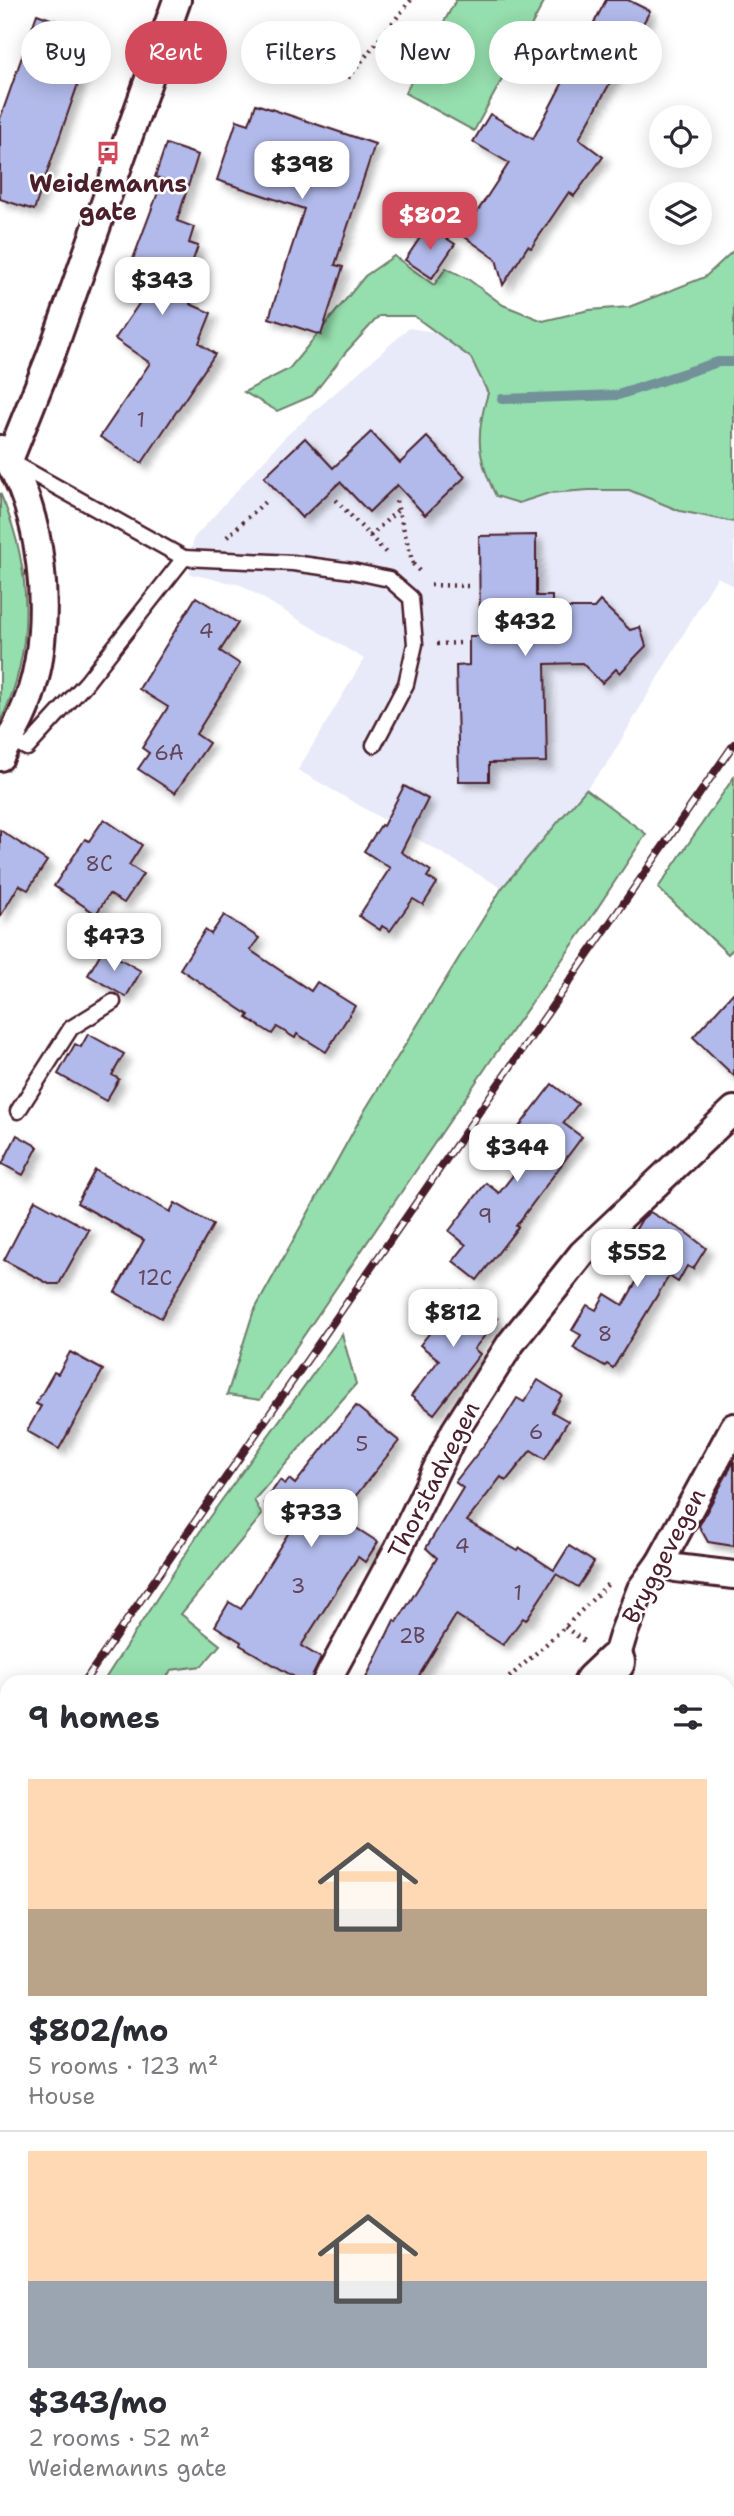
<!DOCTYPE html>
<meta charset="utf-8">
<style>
body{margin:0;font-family:"Shantell Sans",sans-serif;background:#f7f7f7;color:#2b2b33;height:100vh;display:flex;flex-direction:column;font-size:26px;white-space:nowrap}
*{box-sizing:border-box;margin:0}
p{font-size:23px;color:#7c7c81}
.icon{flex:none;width:38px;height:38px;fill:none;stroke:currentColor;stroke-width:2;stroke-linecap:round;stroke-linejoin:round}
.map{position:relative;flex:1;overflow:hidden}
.side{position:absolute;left:0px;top:1675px;width:735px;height:842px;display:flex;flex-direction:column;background:#fff;border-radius:21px 21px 0 0;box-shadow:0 4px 18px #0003}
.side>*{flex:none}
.banner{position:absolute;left:21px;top:21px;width:693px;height:63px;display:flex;gap:14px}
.fabs{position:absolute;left:649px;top:105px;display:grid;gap:14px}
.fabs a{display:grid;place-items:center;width:63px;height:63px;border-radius:50%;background:#fff;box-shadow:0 4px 18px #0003;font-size:35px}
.price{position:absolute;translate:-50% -60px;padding:0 16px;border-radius:14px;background:#fff;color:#222;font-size:23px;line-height:46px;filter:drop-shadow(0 2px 4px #0008)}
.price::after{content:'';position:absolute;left:50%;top:42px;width:21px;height:16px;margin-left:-10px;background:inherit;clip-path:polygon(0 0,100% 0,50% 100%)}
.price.current{background:#d1495b;color:#fff}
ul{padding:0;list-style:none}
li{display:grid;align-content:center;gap:14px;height:371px;padding:0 28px}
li+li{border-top:2px solid #e1e1e2}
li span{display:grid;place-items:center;height:217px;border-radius:0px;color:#555}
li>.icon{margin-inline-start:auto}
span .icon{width:126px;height:126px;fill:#fffc;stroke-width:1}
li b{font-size:30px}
h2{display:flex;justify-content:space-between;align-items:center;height:84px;padding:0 28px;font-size:30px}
.pill{padding:0 24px;border-radius:32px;background:#fff;box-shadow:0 4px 18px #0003;font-size:24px;line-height:63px}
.pill.current{background:#d1495b;color:#fff}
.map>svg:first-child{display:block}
.built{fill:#e8eaf9}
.green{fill:#95dead;stroke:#707e6c;stroke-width:2}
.water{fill:#8cdde3;stroke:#729199;stroke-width:2}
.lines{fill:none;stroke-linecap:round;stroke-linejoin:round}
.stream{stroke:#729199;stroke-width:10}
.building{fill:#b2baeb;stroke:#4a1f2b;stroke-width:2;filter:url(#shadow)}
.lane-casing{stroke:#4a1f2b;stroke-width:19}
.street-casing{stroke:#4a1f2b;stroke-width:32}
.secondary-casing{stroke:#4a1f2b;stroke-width:44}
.path{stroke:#4a1f2b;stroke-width:4.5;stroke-dasharray:2 5;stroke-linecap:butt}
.lane{stroke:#fff;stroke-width:14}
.street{stroke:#fff;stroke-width:26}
.secondary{stroke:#fff;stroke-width:38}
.rail-casing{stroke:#4a1f2b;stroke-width:8}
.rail{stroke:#fff;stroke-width:5;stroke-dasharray:16;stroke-linecap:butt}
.labels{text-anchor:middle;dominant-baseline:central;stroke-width:5;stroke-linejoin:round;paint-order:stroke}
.number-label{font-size:21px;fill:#64465b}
.poi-label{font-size:24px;font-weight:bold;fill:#4a1f2b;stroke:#fff}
.street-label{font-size:24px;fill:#4a1f2b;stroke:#fff}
</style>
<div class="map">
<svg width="734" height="2516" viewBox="0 0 734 2516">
<defs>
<filter id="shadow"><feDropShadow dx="6" dy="6" stdDeviation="3.5" flood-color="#0004"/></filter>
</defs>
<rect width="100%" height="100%" fill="#fff"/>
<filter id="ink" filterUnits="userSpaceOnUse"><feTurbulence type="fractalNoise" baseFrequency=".0143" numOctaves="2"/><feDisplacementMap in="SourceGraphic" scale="14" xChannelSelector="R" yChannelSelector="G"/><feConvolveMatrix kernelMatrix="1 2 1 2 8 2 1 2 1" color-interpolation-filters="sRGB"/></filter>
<g filter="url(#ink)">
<!-- built -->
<polygon class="built" points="409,328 468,337 734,497 734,586 717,577 607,764 502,888 298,770 364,659 241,585 190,574 193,539 285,437"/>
<!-- green -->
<g class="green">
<polygon points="456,0 545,0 474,131 405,93"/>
<path d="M 734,250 L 734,522 L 680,511 L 629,490 L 589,490 L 549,493 L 519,503 L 496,496 C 477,457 475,435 488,393 L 471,358 L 414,316 L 379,316 L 346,352 L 312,396 L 277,411 L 244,392 L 289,369 L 365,276 L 394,256 L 434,285 L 446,268 L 468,279 L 503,305 L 543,321 L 589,310 L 629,307 L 705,277 Z"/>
<path d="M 0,493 C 32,565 36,651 0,722 Z"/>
<polygon points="734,777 734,948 728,954 658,888"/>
<polygon points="586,789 646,834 583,930 491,1060 260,1400 227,1395 253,1313 365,1110 502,888"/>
<polygon points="342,1334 356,1384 254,1500 262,1515 181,1614 220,1645 202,1666 171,1670 164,1682 103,1682 208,1519"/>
<polygon points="7,1822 7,1894 0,1904 0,1832"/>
<polygon points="7,2379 7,2481 0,2492 0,2394"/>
<polygon points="357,2510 406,2510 404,2516 355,2516"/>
</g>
<!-- water -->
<polygon class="water" points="734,2222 734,2516 434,2516 435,2510 728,2510 728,2225"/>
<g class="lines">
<!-- stream -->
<polyline class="stream" points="502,399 618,395 718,362 734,362"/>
</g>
<!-- building -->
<g class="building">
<polygon points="606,0 628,0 650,11 579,139 603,157 574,196 569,192 531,248 528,246 503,285 496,259 462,235 509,163 473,142 490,114 533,139"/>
<polygon points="37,14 95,35 34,210 0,199 0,119"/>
<polygon points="256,104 375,144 335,265 343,267 321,335 269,318 304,209 217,180 237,120 249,124"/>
<polygon points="166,144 198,155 177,221 194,227 189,243 198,246 181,294 192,299 190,304 211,313 199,343 215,354 142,463 100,437 150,363 115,339 151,286 127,275 163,179 155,177"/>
<polygon points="428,226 455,244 432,278 405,260"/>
<polygon points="371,432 400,463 427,437 465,477 425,515 397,485 369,512 340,482 302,518 264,477 305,438 333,468"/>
<polygon points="536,535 536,596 552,596 552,608 594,608 600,601 630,630 640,627 646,646 620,673 616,669 602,683 582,663 545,664 547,762 489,763 489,781 459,781 456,666 469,665 469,636 480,636 479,536"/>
<polygon points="196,597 238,623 220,651 240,664 196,734 209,743 175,793 138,769 149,753 142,748 168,707 139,689"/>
<polygon points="404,786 428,799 401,852 431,871 427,877 437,883 423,905 413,899 390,931 382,926 380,930 359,916 390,868 364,851 381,825 383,826"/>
<polygon points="104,819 142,845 129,865 143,874 124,903 109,894 96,914 54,886 85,839 89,841"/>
<polygon points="0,830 47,861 28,890 19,885 0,917"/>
<polygon points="224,915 259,938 250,950 311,991 317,982 355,1006 326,1052 297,1034 295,1038 277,1027 272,1034 247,1018 249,1015 180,969 205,930 211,934"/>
<polygon points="103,949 141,971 126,997 88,975"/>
<polygon points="734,992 734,1076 693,1037"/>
<polygon points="88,1034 124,1054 112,1075 119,1079 106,1101 58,1074 75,1044 81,1047"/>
<polygon points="552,1084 578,1104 563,1123 582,1137 516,1226 518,1227 477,1280 453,1261 466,1245 449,1231 486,1183 499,1193 532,1151 512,1136"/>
<polygon points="17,1135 38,1147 23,1175 2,1164"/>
<polygon points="95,1170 170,1212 175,1203 213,1225 161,1318 115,1292 144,1240 77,1203"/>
<polygon points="35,1200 89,1230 59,1284 49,1284 4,1260"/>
<polygon points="650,1212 688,1234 706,1248 693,1269 687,1266 678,1282 669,1276 613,1368 607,1364 605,1366 573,1348 581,1335 572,1330 587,1305 596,1310 605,1294 623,1305 647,1263 624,1249 642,1219"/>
<polygon points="463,1291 498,1319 474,1349 480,1354 434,1414 411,1396 439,1360 420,1345"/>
<polygon points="70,1352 103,1370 59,1449 27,1431 41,1406 36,1404 54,1372 58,1374"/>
<polygon points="538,1380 562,1395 552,1412 568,1421 545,1459 531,1450 506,1481 501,1477 467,1521 518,1551 520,1548 554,1570 569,1546 594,1562 578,1587 556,1574 526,1620 523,1618 503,1645 456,1615 415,1682 364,1682 394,1620 397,1622 437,1558 426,1548 463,1488 455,1482 502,1422 517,1398 524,1402"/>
<polygon points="356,1406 399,1441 339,1517 378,1542 365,1562 358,1557 301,1646 321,1658 310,1682 303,1682 240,1645 241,1642 215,1626 229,1602 241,1609 294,1524 264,1503 280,1480 285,1484 289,1479 295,1484"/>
<polygon points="734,1461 734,1546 708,1542 699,1526"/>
</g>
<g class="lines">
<!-- lane casing -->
<g class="lane-casing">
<g id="lane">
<polyline points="184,558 293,563 352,571 389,579 411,598 415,644 406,684 374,745"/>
<polyline points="10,739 27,748 86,683 184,558 12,462"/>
<polyline points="18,1111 71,1028 113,1002"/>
</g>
</g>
<!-- street casing -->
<g class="street-casing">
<g id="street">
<path d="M 0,449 C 44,506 53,621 32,689 C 25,713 12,735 0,757"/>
<polyline points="9,460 51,355 177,0"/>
<polyline points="660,1563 676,1568 734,1575"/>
<polyline points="615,1662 624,1632 641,1589 660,1563 734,1427"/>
<polyline points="326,1682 398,1549 455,1431 511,1343 582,1254 734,1110"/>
<polyline points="728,1843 734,1845"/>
<polyline points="0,2055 7,2050"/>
<polyline points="728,2106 734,2103"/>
<polyline points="0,2508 7,2497"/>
<polyline points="338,2516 341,2510"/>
</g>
</g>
<!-- secondary casing -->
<g class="secondary-casing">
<g id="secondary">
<polyline points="594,1682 615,1662"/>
<polyline points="0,2334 7,2323"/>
</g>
</g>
<!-- path -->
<g class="path">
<polyline points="348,78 411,0"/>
<polyline points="336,500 388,555"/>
<polyline points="396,501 413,564"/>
<polyline points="370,536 399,509"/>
<polyline points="227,537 268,499"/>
<polyline points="413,564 421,573"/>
<polyline points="431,585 470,586"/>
<polyline points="437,644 461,643"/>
<polyline points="565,1627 585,1642"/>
<polyline points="504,1682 565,1627 610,1582"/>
<polyline points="728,1738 734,1741"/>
<polyline points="728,2181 734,2179"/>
<polyline points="414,2516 415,2510"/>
</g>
<!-- lane -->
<use href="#lane" class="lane"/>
<!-- street -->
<use href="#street" class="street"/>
<!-- secondary -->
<use href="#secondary" class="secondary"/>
<!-- rail casing -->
<g class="rail-casing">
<g id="rail">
<polyline points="84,1682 734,744"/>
<polyline points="0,1804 7,1793"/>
</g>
</g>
<!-- rail -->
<use href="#rail" class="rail"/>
</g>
</g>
<!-- icons -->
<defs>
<g id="bus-bare" transform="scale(1.89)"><path d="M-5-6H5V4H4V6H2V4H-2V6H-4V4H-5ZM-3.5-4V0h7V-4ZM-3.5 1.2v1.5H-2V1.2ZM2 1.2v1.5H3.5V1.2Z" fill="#d1495b" stroke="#fff" stroke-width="2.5" paint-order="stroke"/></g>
</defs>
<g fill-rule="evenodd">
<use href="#bus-bare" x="108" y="153"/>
</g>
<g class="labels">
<!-- number labels -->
<g class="number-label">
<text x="141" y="420">1</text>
<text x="206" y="631">4</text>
<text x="169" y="753">6A</text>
<text x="99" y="864">8C</text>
<text x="485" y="1216">9</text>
<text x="155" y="1278">12C</text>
<text x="605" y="1334">8</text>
<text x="536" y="1432">6</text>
<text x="362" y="1444">5</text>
<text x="462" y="1546">4</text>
<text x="298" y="1586">3</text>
<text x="518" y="1593">1</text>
<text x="412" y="1636">2B</text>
</g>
<!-- poi labels -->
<g class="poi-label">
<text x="108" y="184">Weidemanns<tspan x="108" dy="28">gate</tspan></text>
</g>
<!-- street labels -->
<g class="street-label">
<text transform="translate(434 1480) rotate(-63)">Thorstadvegen</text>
<text transform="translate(664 1556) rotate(-62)">Bryggevegen</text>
</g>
</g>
</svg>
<div class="fabs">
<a><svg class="icon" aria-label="locate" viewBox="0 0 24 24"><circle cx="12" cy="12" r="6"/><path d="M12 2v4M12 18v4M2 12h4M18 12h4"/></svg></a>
<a><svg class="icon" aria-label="layers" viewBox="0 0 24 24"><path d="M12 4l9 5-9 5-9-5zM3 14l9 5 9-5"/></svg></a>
</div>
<b class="price" style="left:302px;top:201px">$398</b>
<b class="price current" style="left:430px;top:252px">$802</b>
<b class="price" style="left:162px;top:317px">$343</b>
<b class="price" style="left:525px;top:658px">$432</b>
<b class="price" style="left:114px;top:973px">$473</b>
<b class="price" style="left:517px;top:1184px">$344</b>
<b class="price" style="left:637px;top:1289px">$552</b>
<b class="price" style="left:453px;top:1349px">$812</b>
<b class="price" style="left:311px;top:1549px">$733</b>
<div class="banner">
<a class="pill">Buy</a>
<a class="pill current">Rent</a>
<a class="pill">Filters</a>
<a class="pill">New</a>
<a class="pill">Apartment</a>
</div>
<section class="side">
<h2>9 homes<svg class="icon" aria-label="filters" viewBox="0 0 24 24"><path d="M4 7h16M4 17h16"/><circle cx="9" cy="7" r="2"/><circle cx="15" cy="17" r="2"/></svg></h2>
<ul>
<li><span style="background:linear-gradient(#ffd9b3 60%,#b9a48a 0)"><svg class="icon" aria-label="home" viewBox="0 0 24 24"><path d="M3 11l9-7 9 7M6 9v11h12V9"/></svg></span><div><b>$802/mo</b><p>5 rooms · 123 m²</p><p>House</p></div></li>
<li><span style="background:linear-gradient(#ffd9b3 60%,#9aa5b1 0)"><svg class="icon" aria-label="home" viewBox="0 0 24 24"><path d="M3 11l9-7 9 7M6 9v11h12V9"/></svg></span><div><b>$343/mo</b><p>2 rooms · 52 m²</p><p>Weidemanns gate</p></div></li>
</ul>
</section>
</div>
